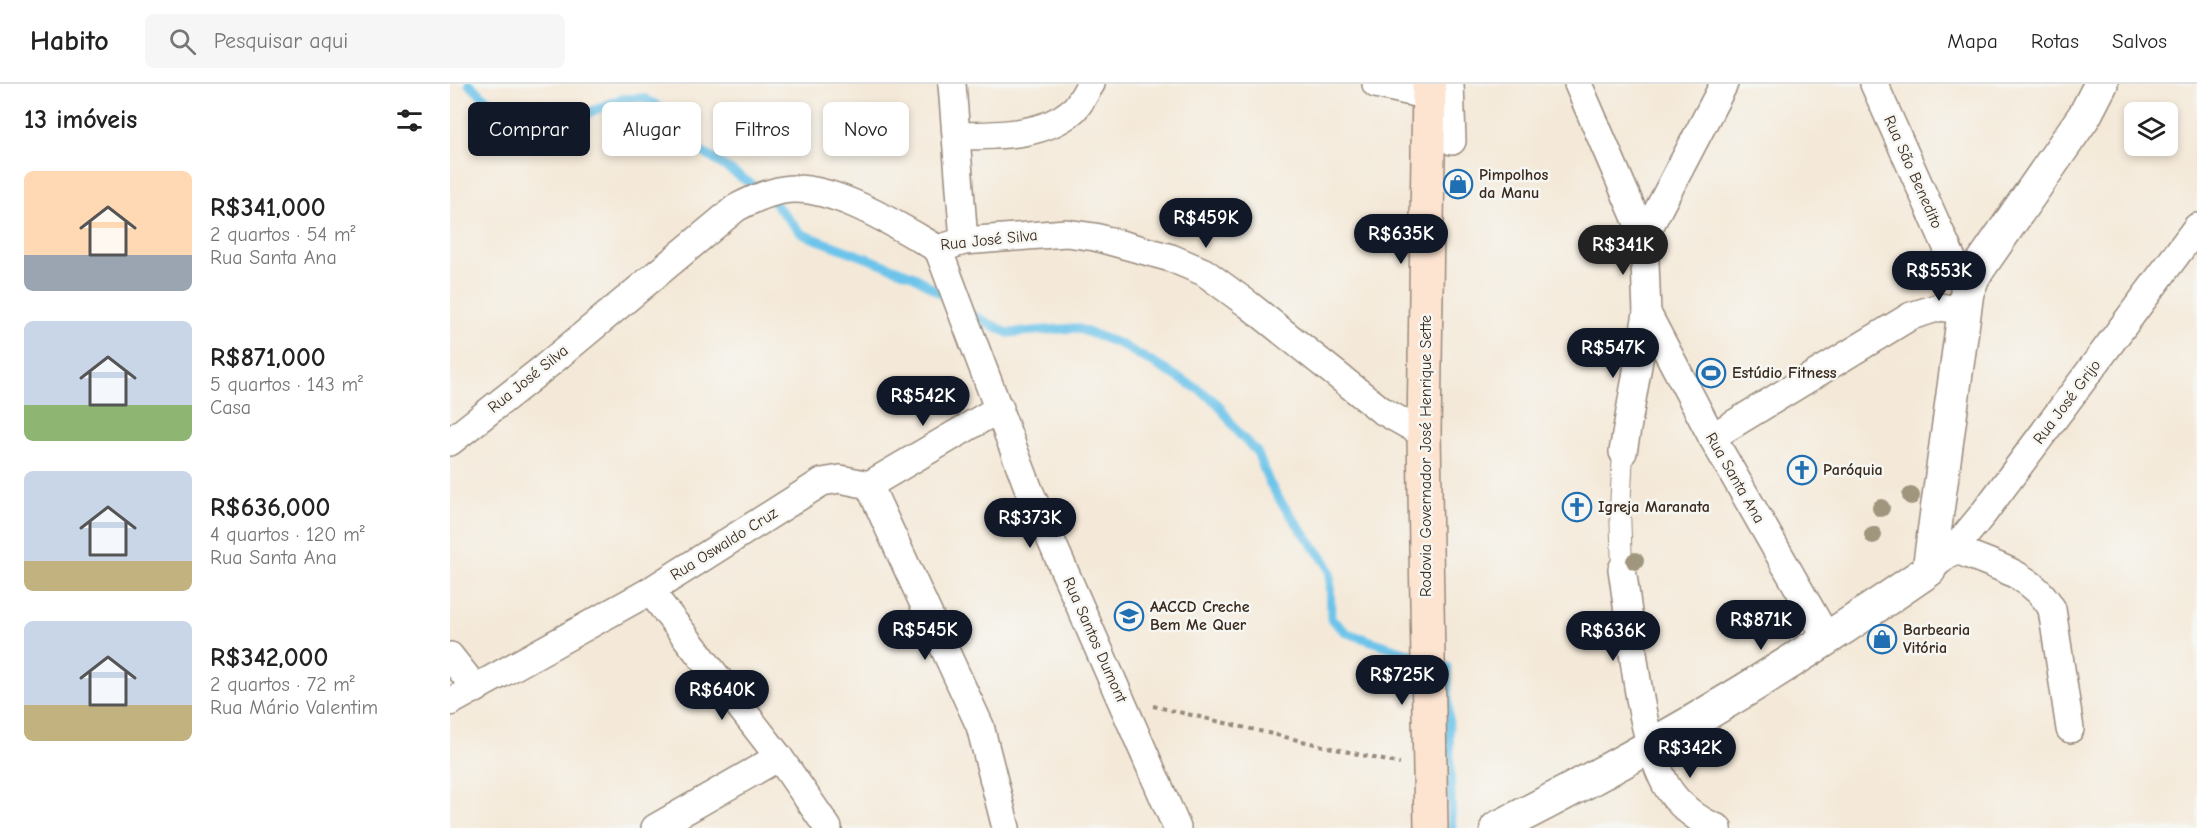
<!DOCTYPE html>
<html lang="pt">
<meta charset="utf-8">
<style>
body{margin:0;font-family:"Comic Neue",sans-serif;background:#f6f6f6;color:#222;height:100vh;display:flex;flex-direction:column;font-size:22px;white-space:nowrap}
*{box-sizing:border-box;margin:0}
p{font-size:20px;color:#767676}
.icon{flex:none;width:33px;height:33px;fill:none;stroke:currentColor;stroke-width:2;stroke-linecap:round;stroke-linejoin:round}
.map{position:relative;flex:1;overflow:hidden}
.sheet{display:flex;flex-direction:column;background:#fff;width:450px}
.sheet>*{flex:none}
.banner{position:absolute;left:18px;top:18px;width:570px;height:54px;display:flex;gap:12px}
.controls{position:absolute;left:1674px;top:18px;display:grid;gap:12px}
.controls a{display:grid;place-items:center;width:54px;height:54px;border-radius:9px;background:#fff;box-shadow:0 3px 9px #0003;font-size:30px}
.price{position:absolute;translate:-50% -51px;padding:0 14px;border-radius:21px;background:#111827;color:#fff;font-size:20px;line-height:39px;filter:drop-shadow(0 2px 3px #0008)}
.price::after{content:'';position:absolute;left:50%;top:36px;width:18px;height:14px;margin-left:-9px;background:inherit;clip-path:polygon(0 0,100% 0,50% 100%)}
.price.active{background:#222;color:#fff}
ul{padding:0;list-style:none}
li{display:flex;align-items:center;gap:18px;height:150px;padding:0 24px}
li span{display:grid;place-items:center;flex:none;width:168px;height:120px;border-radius:9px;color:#555}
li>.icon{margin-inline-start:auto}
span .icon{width:72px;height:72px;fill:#fffc;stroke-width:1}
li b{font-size:26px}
h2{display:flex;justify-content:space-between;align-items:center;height:72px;padding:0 24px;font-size:26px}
.chip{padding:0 21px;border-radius:9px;background:#fff;box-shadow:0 3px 9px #0003;font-size:21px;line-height:54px}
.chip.active{background:#111827;color:#fff}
header{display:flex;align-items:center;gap:36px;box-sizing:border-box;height:84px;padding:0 30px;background:#fff;border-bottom:2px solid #e0e0e0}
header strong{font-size:28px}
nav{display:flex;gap:33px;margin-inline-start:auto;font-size:21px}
.search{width:420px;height:54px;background:#f6f6f6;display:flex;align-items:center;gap:15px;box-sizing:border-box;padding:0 21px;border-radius:9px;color:#767676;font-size:22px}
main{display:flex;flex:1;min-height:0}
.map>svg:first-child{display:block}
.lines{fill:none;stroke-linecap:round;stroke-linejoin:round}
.stream{stroke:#6dc4ea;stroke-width:9}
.pedestrian-casing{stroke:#988a7b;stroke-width:22}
.minor-casing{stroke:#988a7b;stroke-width:30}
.tertiary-casing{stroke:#988a7b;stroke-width:36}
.secondary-casing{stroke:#988a7b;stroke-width:36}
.path{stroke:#988a7b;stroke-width:4;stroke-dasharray:4.5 4.5;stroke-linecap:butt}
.pedestrian{stroke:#fff;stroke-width:20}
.minor{stroke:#fff;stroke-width:27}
.tertiary{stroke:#fff;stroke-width:33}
.secondary{stroke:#fde4d1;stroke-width:33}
.tree{fill:#a0967d}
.labels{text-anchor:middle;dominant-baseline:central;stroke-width:5;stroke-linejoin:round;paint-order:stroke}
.street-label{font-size:16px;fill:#3b2a1e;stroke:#f6f6f2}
.poi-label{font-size:16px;font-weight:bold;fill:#3b2a1e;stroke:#f6f6f2;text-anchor:start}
</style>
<header>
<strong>Habito</strong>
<div class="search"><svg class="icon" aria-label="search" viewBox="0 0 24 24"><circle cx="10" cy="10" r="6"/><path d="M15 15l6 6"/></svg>Pesquisar aqui</div>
<nav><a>Mapa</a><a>Rotas</a><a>Salvos</a></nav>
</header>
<main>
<section class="sheet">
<h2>13 imóveis<svg class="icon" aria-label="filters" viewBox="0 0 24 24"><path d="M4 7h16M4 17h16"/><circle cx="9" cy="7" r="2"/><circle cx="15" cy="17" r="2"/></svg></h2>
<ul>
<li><span style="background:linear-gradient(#ffd9b3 70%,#9aa5b1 0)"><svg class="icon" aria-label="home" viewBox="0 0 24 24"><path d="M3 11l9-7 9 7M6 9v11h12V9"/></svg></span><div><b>R$341,000</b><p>2 quartos · 54 m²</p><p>Rua Santa Ana</p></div></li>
<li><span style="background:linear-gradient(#c9d6e8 70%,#8fb573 0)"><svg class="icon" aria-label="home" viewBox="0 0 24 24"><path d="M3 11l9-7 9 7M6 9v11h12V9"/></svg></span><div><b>R$871,000</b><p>5 quartos · 143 m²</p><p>Casa</p></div></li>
<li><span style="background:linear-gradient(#c9d6e8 75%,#c2b280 0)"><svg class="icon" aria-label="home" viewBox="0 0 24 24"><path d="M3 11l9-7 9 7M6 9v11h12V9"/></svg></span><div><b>R$636,000</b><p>4 quartos · 120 m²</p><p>Rua Santa Ana</p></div></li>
<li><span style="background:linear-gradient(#c9d6e8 70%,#c2b280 0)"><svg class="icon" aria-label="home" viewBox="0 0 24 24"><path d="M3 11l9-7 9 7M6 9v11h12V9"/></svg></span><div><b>R$342,000</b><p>2 quartos · 72 m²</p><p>Rua Mário Valentim</p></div></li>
</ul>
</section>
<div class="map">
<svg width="1747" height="744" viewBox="0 0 1747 744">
<rect width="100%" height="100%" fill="#f6f6f2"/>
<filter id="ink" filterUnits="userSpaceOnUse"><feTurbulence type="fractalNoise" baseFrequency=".0167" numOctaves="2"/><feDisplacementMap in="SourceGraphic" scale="12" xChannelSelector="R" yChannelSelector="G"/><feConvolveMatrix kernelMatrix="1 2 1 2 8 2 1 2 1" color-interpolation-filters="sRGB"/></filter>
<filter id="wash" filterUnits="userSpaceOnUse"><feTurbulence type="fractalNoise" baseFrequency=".008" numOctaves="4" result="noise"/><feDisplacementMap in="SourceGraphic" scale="24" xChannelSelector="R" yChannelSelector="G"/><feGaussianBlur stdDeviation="1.35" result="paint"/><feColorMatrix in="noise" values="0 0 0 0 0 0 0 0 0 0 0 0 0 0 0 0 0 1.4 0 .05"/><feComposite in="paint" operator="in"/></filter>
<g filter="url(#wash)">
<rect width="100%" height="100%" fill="#f4e9d8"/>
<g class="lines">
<!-- stream -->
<g class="stream">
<polyline points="19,0 50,27 71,38 89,42 100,42 122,36 171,15 193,14 205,20 248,65 315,109 352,150 462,191 499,215"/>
<polyline points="520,230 558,249 626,244 670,260 750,306 768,320 789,350 807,368 819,398 831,418 876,479 880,488 881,535 897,549 973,574"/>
<polyline points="986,579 997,583 1002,744"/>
</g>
</g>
</g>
<g filter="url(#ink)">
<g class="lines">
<!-- pedestrian casing -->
<g class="pedestrian-casing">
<polyline id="pedestrian" points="1172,485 1170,425 1173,368"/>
</g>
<!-- minor casing -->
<g class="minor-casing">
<g id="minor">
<polyline points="502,0 514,157"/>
<polyline points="926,0 979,12"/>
<polyline points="1000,0 1002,57"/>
<polyline points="1128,0 1194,153 1197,229 1173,368"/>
<polyline points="1424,0 1517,208"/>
<path d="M 508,52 C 545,51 592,53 622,27 C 630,21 635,8 641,0"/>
<polyline points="1194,153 1274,0"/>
<polyline points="488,165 579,406 727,744"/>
<polyline points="1197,229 1262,353 1378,556"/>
<polyline points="1262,353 1461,232 1490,223 1513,227"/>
<path d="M 0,358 L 95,283 L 286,124 C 301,116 316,109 333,106 C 380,98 448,142 488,165 L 514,157 L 616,149 L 645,153 L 721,174 L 754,188 L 799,221 L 931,326 L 974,350"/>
<polyline points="419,401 530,642 556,744"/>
<path d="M 1504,465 C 1540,480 1582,489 1602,525 L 1620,645"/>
<path d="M 1172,485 C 1182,547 1187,647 1216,701 C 1226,719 1249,738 1268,744"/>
<polyline points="1479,486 1504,465 1533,430 1747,143"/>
<polyline points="200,507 329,673 378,744"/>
<polyline points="0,572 26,605"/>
<polyline points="0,618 200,507 372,398 390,395 419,401 550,324"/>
<polyline points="205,744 329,673"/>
</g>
</g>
<!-- tertiary casing -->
<g class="tertiary-casing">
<path id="tertiary" d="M 1047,744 C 1197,669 1341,582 1479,486 L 1517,208 L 1524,191 L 1635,31 L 1651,0"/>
</g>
<!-- secondary casing -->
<g class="secondary-casing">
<polyline id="secondary" points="979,0 974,350 981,744"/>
</g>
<!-- path -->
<polyline class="path" points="703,622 950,680"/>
<!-- pedestrian -->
<use href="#pedestrian" class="pedestrian"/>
<!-- minor -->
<use href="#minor" class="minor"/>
<!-- tertiary -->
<use href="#tertiary" class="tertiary"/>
<!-- secondary -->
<use href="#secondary" class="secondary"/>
</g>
<!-- trees -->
<g class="tree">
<circle cx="1461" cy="412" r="9"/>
<circle cx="1431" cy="424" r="9"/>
<circle cx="1423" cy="451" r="9"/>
<circle cx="1185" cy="477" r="9"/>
</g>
</g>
<!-- icons -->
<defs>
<g id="shop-ring" transform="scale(1.5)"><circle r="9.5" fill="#f6f6f2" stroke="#1f6fb2" stroke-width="1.5"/><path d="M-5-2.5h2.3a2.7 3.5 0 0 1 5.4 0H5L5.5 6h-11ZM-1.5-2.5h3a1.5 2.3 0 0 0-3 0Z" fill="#1f6fb2"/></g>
<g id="stadium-ring" transform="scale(1.5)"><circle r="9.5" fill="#f6f6f2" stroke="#1f6fb2" stroke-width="1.5"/><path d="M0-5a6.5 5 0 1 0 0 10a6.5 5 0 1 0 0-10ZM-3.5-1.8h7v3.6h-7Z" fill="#1f6fb2"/></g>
<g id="church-ring" transform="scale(1.5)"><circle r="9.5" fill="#f6f6f2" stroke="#1f6fb2" stroke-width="1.5"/><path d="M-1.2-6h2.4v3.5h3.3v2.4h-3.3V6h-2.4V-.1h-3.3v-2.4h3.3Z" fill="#1f6fb2"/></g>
<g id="school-ring" transform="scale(1.5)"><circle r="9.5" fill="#f6f6f2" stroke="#1f6fb2" stroke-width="1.5"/><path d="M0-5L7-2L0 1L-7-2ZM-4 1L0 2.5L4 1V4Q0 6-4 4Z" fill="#1f6fb2"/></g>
</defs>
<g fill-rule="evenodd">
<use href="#shop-ring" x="1008" y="100"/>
<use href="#stadium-ring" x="1261" y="289"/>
<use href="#church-ring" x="1352" y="386"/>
<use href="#church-ring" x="1127" y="423"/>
<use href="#school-ring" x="679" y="532"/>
<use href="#shop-ring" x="1432" y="555"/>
</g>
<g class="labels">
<!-- street labels -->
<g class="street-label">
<text transform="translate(1463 88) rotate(66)">Rua São Benedito</text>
<text transform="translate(539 156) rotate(-6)">Rua José Silva</text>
<text transform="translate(78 295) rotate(-39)">Rua José Silva</text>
<text transform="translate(1617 318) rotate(-53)">Rua José Grijo</text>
<text transform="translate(976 372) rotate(-90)">Rodovia Governador José Henrique Sette</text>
<text transform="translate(1285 394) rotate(60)">Rua Santa Ana</text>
<text transform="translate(274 460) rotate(-32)">Rua Oswaldo Cruz</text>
<text transform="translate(645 556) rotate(66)">Rua Santos Dumont</text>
</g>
<!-- poi labels -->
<g class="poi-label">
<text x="1029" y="91">Pimpolhos<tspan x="1029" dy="18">da Manu</tspan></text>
<text x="1282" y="289">Estúdio Fitness</text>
<text x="1373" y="386">Paróquia</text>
<text x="1148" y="423">Igreja Maranata</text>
<text x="700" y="523">AACCD Creche<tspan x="700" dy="18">Bem Me Quer</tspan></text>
<text x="1453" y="546">Barbearia<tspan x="1453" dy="18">Vitória</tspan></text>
</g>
</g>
</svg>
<div class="controls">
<a><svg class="icon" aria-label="layers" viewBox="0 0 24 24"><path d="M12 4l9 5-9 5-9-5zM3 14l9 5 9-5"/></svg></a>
</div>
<b class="price" style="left:756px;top:165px">R$459K</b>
<b class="price" style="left:951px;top:181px">R$635K</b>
<b class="price active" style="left:1173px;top:192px">R$341K</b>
<b class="price" style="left:1489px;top:218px">R$553K</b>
<b class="price" style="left:1163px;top:295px">R$547K</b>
<b class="price" style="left:473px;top:343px">R$542K</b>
<b class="price" style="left:580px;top:465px">R$373K</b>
<b class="price" style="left:1311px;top:567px">R$871K</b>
<b class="price" style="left:475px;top:577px">R$545K</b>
<b class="price" style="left:1163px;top:578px">R$636K</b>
<b class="price" style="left:952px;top:622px">R$725K</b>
<b class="price" style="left:272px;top:637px">R$640K</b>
<b class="price" style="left:1240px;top:695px">R$342K</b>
<div class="banner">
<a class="chip active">Comprar</a>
<a class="chip">Alugar</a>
<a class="chip">Filtros</a>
<a class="chip">Novo</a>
</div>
</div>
</main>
